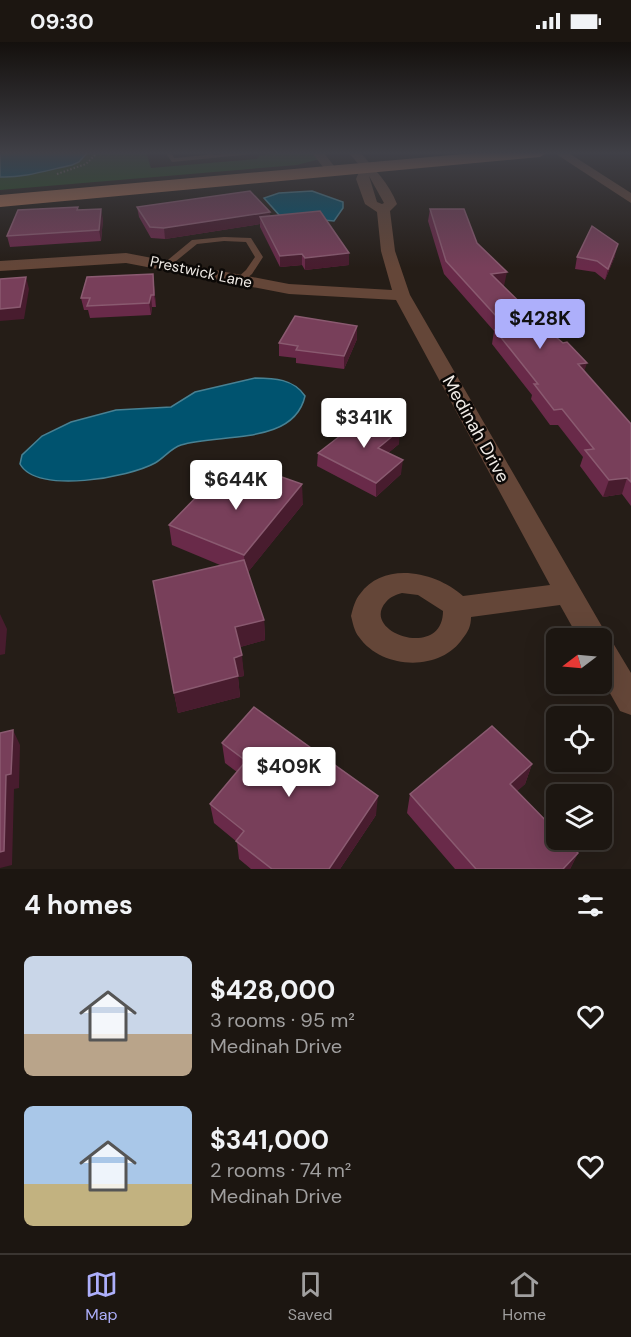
<!DOCTYPE html>
<meta charset="utf-8">
<style>
body{margin:0;font-family:"DM Sans",sans-serif;background:#251f1a;color:#f1f3f6;height:100vh;display:flex;flex-direction:column;font-size:22px;white-space:nowrap}
*{box-sizing:border-box;margin:0}
p{font-size:20px;color:#a09f9f}
.icon{flex:none;width:33px;height:33px;fill:none;stroke:currentColor;stroke-width:2;stroke-linecap:round;stroke-linejoin:round}
.map{position:relative;height:827px;overflow:hidden}
.panel{display:flex;flex-direction:column;background:#1c1611;flex:1}
.panel>*{flex:none}
.needle{width:39px;rotate:254deg}
.fabs{position:absolute;left:546px;top:586px;display:grid;gap:12px}
.fabs a{display:grid;place-items:center;width:66px;height:66px;border-radius:9px;background:#1c1611;box-shadow:0 6px 24px #0002,0 0 0 2px #3a3531;font-size:30px}
.price{position:absolute;translate:-50% -51px;padding:0 14px;border-radius:6px;background:#fff;color:#222;font-size:20px;line-height:39px;filter:drop-shadow(0 2px 3px #0008)}
.price::after{content:'';position:absolute;left:50%;top:36px;width:18px;height:14px;margin-left:-9px;background:inherit;clip-path:polygon(0 0,100% 0,50% 100%)}
.price.current{background:#adaffb;color:#111}
ul{padding:0;list-style:none}
li{display:flex;align-items:center;gap:18px;height:150px;padding:0 24px}
li span{display:grid;place-items:center;flex:none;width:168px;height:120px;border-radius:9px;color:#555}
li>.icon{margin-inline-start:auto}
span .icon{width:72px;height:72px;fill:#fffc;stroke-width:1}
li b{font-size:26px}
h2{display:flex;justify-content:space-between;align-items:center;height:72px;padding:0 24px;font-size:26px}
.status{display:flex;justify-content:space-between;align-items:center;height:42px;padding:0 30px;background:#1c1611;direction:ltr}
.status svg{height:16px;fill:currentColor}
.dock{display:flex;justify-content:space-around;align-items:center;height:84px;border-top:2px solid #3a3531;background:#1c1611;font-size:16px;color:#a09f9f}
.dock a{display:grid;justify-items:center;gap:3px}
.dock .current{color:#adaffb}
.map>svg:first-child{display:block}
.green{fill:#254f20}
.water{fill:#00536f;stroke:#488193;stroke-width:1.5}
.lines{fill:none;stroke-linecap:round;stroke-linejoin:round}
.path{stroke:#817a75;stroke-width:2;stroke-dasharray:1.5 2;stroke-linecap:butt}
.lane{fill:#644638;fill-rule:evenodd}
.street{fill:#644638;fill-rule:evenodd}
.primary{fill:#a86c4f;fill-rule:evenodd}
.wall{fill:#692a49}
.shaded-wall{fill:#481c2e}
.building{fill:#783f5a;stroke:#8a5a70;stroke-width:1.5}
.labels{text-anchor:middle;dominant-baseline:central;stroke-width:5;stroke-linejoin:round;paint-order:stroke}
.far-street-label{font-size:15px;fill:#f0ebe6;stroke:#0b0806}
.street-label{font-size:18px;fill:#f0ebe6;stroke:#0b0806}
</style>
<div class="status"><b>09:30</b><svg viewBox="0 0 49 12"><path d="M0 12V9h3v3zM5 12V6h3v6zM10 12V3h3v9zM15 12V0h3v12zM26 1h20v11H26zM47 4h2v5h-2z"/></svg></div>
<div class="map">
<svg width="631" height="827" viewBox="0 0 631 827">
<rect width="100%" height="100%" fill="#251d17"/>
<!-- green -->
<polygon class="green" points="0,110 146,110 151,126 257,117 260,113 273,112 271,110 311,110 320,117 297,123 0,148"/>
<!-- water -->
<g class="water">
<path d="M 0,110 L 88,110 L 79,120 L 72,123 C 48,128 24,136 0,135 Z"/>
<polygon points="312,149 343,160 343,166 334,179 280,174 264,156 279,151"/>
<path d="M 255,336 C 274,336 294,337 305,354 C 294,404 219,391 181,403 C 171,406 164,416 155,421 C 130,435 37,453 20,422 L 22,413 L 42,394 L 71,380 L 116,368 L 171,365 L 195,350 Z"/>
</g>
<g class="lines">
<!-- path -->
<polyline class="path" points="57,132 86,122 98,110"/>
<!-- lane -->
<g class="lane">
<polygon points="165,110 171,110 174,116 207,113 206,110 212,110 213,113 252,110 253,112 172,120"/>
<polygon points="224,195 251,196 263,215 252,232 242,240 235,238 246,228 255,215 246,200 224,199 197,202 170,224 163,222 192,198"/>
</g>
<!-- street -->
<g class="street">
<polygon points="311,110 323,110 338,129 336,131 328,131"/>
<path d="M 348,110 L 360,110 C 374,127 389,141 397,162 L 390,169 L 395,209 L 410,253 L 604,588 L 609,597 L 608,599 L 613,601 L 631,631 L 631,673 L 620,669 L 602,637 L 602,597 L 579,597 L 560,563 L 471,575 C 471,584 468,590 463,596 C 441,630 382,628 359,595 C 354,589 353,581 351,574 C 353,566 355,558 360,552 C 384,518 437,530 463,554 L 550,543 L 396,258 L 289,252 L 126,221 L 0,229 L 0,219 L 126,211 L 289,242 L 392,248 L 381,209 L 377,170 L 365,162 L 356,137 L 361,125 ZM 369,134 L 384,161 L 382,162 L 377,160 ZM 402,551 L 418,553 L 443,569 C 443,619 359,590 386,560 C 390,555 395,553 402,551 Z"/>
<polygon points="553,110 567,110 631,151 631,161"/>
</g>
<!-- primary -->
<polygon class="primary" points="486,110 548,110 540,115 0,165 0,153"/>
</g>
<!-- wall -->
<g class="wall">
<polygon points="137,165 270,174 349,223 305,228 302,223 280,225 260,185 260,182 165,197 151,196 139,175"/>
<polygon points="430,167 477,201 504,244 503,244 584,329 631,382 631,464 622,452 603,455 580,424 583,415 558,383 550,383 531,357 532,353 492,302 494,289 444,232 428,179"/>
<polygon points="79,168 103,177 101,199 10,205 7,194"/>
<polygon points="615,214 605,238 595,230 575,227 577,215"/>
<polygon points="154,243 156,265 152,265 151,273 90,276 88,268 84,268 81,256"/>
<polygon points="357,284 357,297 344,327 296,321 296,316 279,314 279,301"/>
<polygon points="399,402 388,411 401,432 376,455 317,424 318,411"/>
<polygon points="217,447 303,462 248,530 264,578 265,598 240,605 244,634 238,635 240,655 178,671 174,651 220,523 172,503 169,483"/>
<polygon points="222,701 376,773 340,827 251,827 239,817 237,800 214,781 210,762 237,730 225,721"/>
<polygon points="532,722 525,742 517,749 578,811 570,827 455,827 407,771 410,752"/>
</g>
<!-- shaded-wall -->
<g class="shaded-wall">
<polygon points="101,167 103,177 101,199 99,188"/>
<polygon points="270,170 270,180 260,175 260,182 165,197 164,186"/>
<polygon points="618,202 615,214 605,238 608,227"/>
<polygon points="349,211 349,223 305,228 305,216"/>
<polygon points="302,212 302,223 280,225 280,214"/>
<polygon points="507,230 504,244 489,245 491,232"/>
<polygon points="153,232 156,265 154,253"/>
<polygon points="26,235 29,247 24,277 0,279 0,267"/>
<polygon points="151,253 152,265 151,273 149,261"/>
<polygon points="357,284 357,297 344,327 344,314"/>
<polygon points="587,321 582,336 578,322"/>
<polygon points="400,388 399,402 377,420 378,406"/>
<polygon points="403,418 401,432 376,455 376,441"/>
<polygon points="627,436 622,452 603,455 609,438"/>
<polygon points="302,442 303,462 245,534 244,513"/>
<polygon points="0,572 7,587 5,612 0,613 0,617"/>
<polygon points="264,578 265,598 237,606 235,585"/>
<polygon points="242,613 244,634 238,635 240,655 178,671 174,651 234,616"/>
<polygon points="13,688 20,703 19,746 14,747 12,823 0,826 0,810 6,733"/>
<polygon points="532,722 525,742 503,762 510,742"/>
<polygon points="378,754 376,773 340,827 329,827"/>
<polygon points="578,811 570,827 563,827"/>
</g>
<!-- building -->
<g class="building">
<polygon points="250,149 270,170 164,186 150,185 137,165"/>
<polygon points="78,165 77,168 101,167 99,188 7,194 18,168"/>
<polygon points="430,167 464,167 477,201 507,230 491,232 550,290 563,301 567,300 587,321 578,322 631,382 631,440 627,436 609,438 585,408 594,407 562,367 554,368 534,342 538,342 495,288 507,286 446,219"/>
<polygon points="320,169 349,211 305,216 302,212 280,214 260,175"/>
<polygon points="592,184 618,202 608,227 597,219 577,215"/>
<polygon points="153,232 154,253 151,253 149,261 87,264 90,256 81,256 87,235"/>
<polygon points="26,235 20,265 0,267 0,237"/>
<polygon points="295,274 357,284 344,314 296,308 298,304 279,301"/>
<polygon points="367,373 400,388 378,406 403,418 376,441 318,411"/>
<polygon points="232,432 264,443 273,432 302,442 244,513 169,483 207,444 217,447"/>
<polygon points="244,518 264,578 235,585 242,613 234,616 238,634 174,651 153,539"/>
<polygon points="254,665 378,754 329,827 272,827 236,799 244,789 210,762 246,719 222,701"/>
<polygon points="492,684 532,722 510,742 556,789 556,798 565,798 578,811 563,827 476,827 410,752"/>
<polygon points="13,688 11,732 6,733 4,809 0,810 0,691"/>
</g>
<!-- sky -->
<linearGradient id="sky" x2="0" y2="1"><stop stop-color="#14100d"/><stop offset="0.49" stop-color="#404047"/><stop offset="1" stop-color="#404047" stop-opacity="0"/></linearGradient>
<rect width="631" height="226" fill="url(#sky)"/>
<g class="labels">
<!-- far-street labels -->
<g class="far-street-label">
<text transform="translate(201 230) rotate(12)">Prestwick Lane</text>
</g>
<!-- street labels -->
<g class="street-label">
<text transform="translate(476 387) rotate(61)">Medinah Drive</text>
</g>
</g>
</svg>
<div class="fabs">
<a><svg class="needle" viewBox="-14 -14 28 28"><path d="M0-13l5 13h-10z" fill="#e53935"/><path d="M0 13l5-13h-10z" fill="#a09f9f"/></svg></a>
<a><svg class="icon" aria-label="locate" viewBox="0 0 24 24"><circle cx="12" cy="12" r="6"/><path d="M12 2v4M12 18v4M2 12h4M18 12h4"/></svg></a>
<a><svg class="icon" aria-label="layers" viewBox="0 0 24 24"><path d="M12 4l9 5-9 5-9-5zM3 14l9 5 9-5"/></svg></a>
</div>
<b class="price current" style="left:540px;top:308px">$428K</b>
<b class="price" style="left:364px;top:407px">$341K</b>
<b class="price" style="left:236px;top:469px">$644K</b>
<b class="price" style="left:289px;top:756px">$409K</b>
</div>
<section class="panel">
<h2>4 homes<svg class="icon" aria-label="filters" viewBox="0 0 24 24"><path d="M4 7h16M4 17h16"/><circle cx="9" cy="7" r="2"/><circle cx="15" cy="17" r="2"/></svg></h2>
<ul>
<li><span style="background:linear-gradient(#c9d6e8 65%,#b9a48a 0)"><svg class="icon" aria-label="home" viewBox="0 0 24 24"><path d="M3 11l9-7 9 7M6 9v11h12V9"/></svg></span><div><b>$428,000</b><p>3 rooms · 95 m²</p><p>Medinah Drive</p></div><svg class="icon" aria-label="heart" viewBox="0 0 24 24"><path d="M12 20l-8-8c-3-5 5-10 8-4 3-6 11-1 8 4z"/></svg></li>
<li><span style="background:linear-gradient(#a9c7e8 65%,#c2b280 0)"><svg class="icon" aria-label="home" viewBox="0 0 24 24"><path d="M3 11l9-7 9 7M6 9v11h12V9"/></svg></span><div><b>$341,000</b><p>2 rooms · 74 m²</p><p>Medinah Drive</p></div><svg class="icon" aria-label="heart" viewBox="0 0 24 24"><path d="M12 20l-8-8c-3-5 5-10 8-4 3-6 11-1 8 4z"/></svg></li>
</ul>
</section>
<nav class="dock">
<a class="current"><svg class="icon" aria-label="map" viewBox="0 0 24 24"><path d="M3 6l6-2 6 2 6-2v14l-6 2-6-2-6 2zM9 4v14M15 6v14"/></svg>Map</a>
<a><svg class="icon" aria-label="saved" viewBox="0 0 24 24"><path d="M7 4h10v16l-5-4-5 4z"/></svg>Saved</a>
<a><svg class="icon" aria-label="home" viewBox="0 0 24 24"><path d="M3 11l9-7 9 7M6 9v11h12V9"/></svg>Home</a>
</nav>
